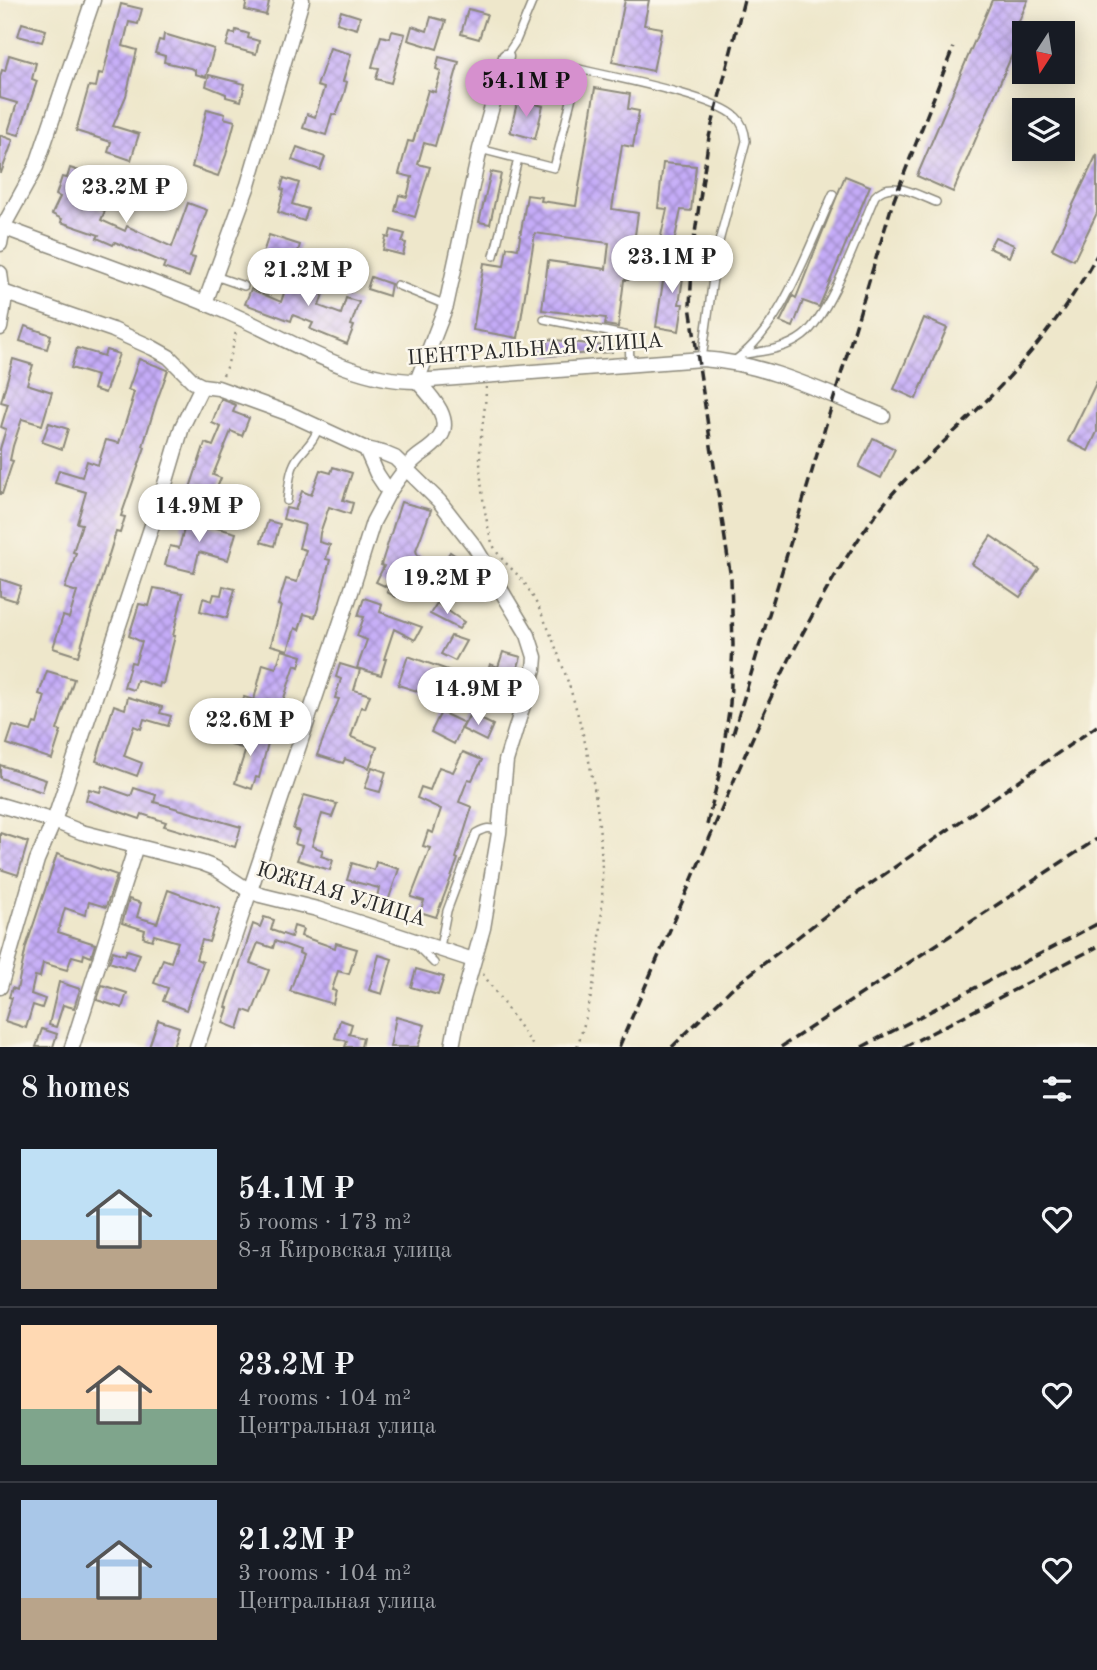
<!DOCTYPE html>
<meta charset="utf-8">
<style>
body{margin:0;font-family:"Old Standard TT",serif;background:#242831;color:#f1f3f6;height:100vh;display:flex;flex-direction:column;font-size:26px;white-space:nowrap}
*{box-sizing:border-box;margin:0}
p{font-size:23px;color:#9ea1a6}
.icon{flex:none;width:38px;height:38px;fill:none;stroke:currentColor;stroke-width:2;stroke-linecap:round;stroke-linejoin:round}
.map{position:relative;height:1047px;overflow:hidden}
.panel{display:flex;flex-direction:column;background:#171b24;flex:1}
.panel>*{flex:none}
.needle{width:46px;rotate:192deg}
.fabs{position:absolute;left:1012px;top:21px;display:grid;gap:14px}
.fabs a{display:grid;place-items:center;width:63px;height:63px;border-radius:0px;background:#171b24;box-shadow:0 4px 18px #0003;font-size:35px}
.price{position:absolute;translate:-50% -60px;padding:0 16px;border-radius:24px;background:#fff;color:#222;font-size:23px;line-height:46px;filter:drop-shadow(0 2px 4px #0008)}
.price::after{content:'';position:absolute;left:50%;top:42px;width:21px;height:16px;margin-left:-10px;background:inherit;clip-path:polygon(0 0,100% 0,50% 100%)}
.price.current{background:#d690ce;color:#111}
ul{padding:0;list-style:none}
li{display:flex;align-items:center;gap:21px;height:175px;padding:0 21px}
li+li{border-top:2px solid #363941}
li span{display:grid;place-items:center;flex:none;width:196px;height:140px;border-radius:0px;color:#555}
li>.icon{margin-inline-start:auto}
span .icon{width:84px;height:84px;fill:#fffc;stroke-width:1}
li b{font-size:30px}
h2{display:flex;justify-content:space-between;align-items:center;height:84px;padding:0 21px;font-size:30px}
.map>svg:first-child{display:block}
.building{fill:url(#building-cross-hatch)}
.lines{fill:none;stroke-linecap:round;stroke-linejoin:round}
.service-casing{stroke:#8c897b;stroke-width:10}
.minor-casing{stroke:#8c897b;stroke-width:17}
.path{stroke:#8c897b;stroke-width:2.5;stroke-dasharray:2 5;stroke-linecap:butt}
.service{stroke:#fff;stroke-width:7}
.minor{stroke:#fff;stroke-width:14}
.rail{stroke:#2b2b2b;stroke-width:3.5;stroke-dasharray:10 5;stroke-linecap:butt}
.labels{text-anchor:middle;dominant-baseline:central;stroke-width:5;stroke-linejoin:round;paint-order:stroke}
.street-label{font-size:21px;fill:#2b2b2b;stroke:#fbf7ec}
</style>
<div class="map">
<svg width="1097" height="1047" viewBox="0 0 1097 1047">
<defs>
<pattern id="building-cross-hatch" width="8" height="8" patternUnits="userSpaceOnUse" patternTransform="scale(1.75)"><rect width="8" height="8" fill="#c5acf8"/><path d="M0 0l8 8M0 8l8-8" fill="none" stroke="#a08cc9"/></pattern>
</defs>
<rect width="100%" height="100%" fill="#fbf7ec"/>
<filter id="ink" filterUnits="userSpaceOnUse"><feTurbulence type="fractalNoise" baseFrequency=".0143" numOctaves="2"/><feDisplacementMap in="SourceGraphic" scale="14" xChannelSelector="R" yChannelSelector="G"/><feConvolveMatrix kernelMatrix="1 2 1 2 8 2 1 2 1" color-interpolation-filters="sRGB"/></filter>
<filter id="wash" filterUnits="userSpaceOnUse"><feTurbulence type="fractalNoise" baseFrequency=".00686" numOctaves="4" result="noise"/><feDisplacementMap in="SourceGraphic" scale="28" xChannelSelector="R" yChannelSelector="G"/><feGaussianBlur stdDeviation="1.57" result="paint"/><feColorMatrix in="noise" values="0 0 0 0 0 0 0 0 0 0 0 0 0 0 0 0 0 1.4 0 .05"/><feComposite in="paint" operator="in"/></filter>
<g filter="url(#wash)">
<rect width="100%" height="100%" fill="#eee7cb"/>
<g id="blocks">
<!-- building -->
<g class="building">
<polygon points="247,0 269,2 266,15 245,10"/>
<polygon points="625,0 649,0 644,25 662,28 653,71 612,62"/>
<polygon points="992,0 1028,0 1012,38 1018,41 953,192 917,176"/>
<polygon points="121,4 142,9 138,24 129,22 123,46 137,50 126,96 113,126 139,134 131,160 108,152 111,142 76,131 89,86 96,87 99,73 103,74"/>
<polygon points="468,9 487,14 479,39 461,34"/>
<polygon points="341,11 360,17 357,29 337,23"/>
<polygon points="431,17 446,21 437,49 408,40 412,26 427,31"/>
<polygon points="22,23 46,30 42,42 18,36"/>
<polygon points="236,30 249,34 248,38 259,41 256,54 226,46 230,33 235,34"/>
<polygon points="392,31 405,34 391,83 376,79 379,68 372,67 381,36 390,38"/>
<polygon points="164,34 214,49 206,77 195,74 195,70 190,68 164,62 165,56 155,53 159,40 163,41"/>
<polygon points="330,48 351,54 343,81 347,82 344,94 336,115 332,114 326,135 303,128 307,114 315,117 324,88 317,86"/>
<polygon points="9,55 36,63 32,79 37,81 19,135 8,132 17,103 0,98 0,77 2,70 5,71"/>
<polygon points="439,57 459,62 435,146 424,143 418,164 430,167 415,217 395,211 399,195 407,197 412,177 399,174 408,141 413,142 428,90 435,92 441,71 436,69"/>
<polygon points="209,75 245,84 241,101 226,97 226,94 206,86"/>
<polygon points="595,88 630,94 628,109 639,111 633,147 622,145 612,209 638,213 629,280 624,280 618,327 605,325 606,318 542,310 548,261 606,269 609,243 535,233 518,338 473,330 484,263 504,266 507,247 518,249 527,195 542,197 541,201 576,206"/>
<polygon points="518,99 543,106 535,139 510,132"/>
<polygon points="207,109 225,114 224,118 235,121 226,155 218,176 192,167"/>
<polygon points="0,135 13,140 1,173 0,173"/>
<polygon points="297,147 325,157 320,170 292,160"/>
<polygon points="1097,154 1097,213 1074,260 1052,249"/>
<polygon points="663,163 696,166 691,211 681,210 672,252 658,249 667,209 658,208"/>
<polygon points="70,168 97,177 89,203 105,211 101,220 125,231 127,226 172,247 188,203 207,210 190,257 195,258 189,277 163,268 165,263 115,242 113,245 97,238 99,235 61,222 62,219 52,214 60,197 56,195 62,177 67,178"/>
<polygon points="491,172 501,174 490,224 479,222"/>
<polygon points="845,176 870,186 823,298 819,307 803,301 793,327 780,322 793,296 796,298"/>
<polygon points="284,178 299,183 292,204 308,209 304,221 278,212 284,190 281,189"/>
<polygon points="391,230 405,234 402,242 406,243 403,255 383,250 386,237 389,238"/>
<polygon points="269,235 300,245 293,268 277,262 278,258 263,253"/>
<polygon points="995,237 1014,245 1009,257 989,248"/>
<polygon points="667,256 686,259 679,304 683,304 679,331 656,327"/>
<polygon points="292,269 305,275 302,284 324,291 319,306 341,314 346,298 359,302 351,325 354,326 347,344 310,329 313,323 293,315 291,321 245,304 251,289 281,302"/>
<polygon points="371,277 391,284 389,296 367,289"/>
<polygon points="924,318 947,328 916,399 894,389"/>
<polygon points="25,326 51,335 47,349 20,341"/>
<polygon points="548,339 612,347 612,352 546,356"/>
<polygon points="77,348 104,356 106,350 119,354 105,393 93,389 97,376 71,368"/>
<polygon points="13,359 33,365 27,384 52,392 42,425 22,419 13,446 10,460 13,461 2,494 0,494 0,449 6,429 1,427 8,404 1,402"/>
<polygon points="139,359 168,370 156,403 143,446 145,447 121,516 125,517 120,533 116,532 78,656 53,648 63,616 69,618 77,592 65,588 76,553 73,552 82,524 77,523 86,492 55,483 59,470 82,477 87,461 98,465 106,440 119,443 132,402 131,402 134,392 128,390"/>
<polygon points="1097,381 1097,432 1088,451 1068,441"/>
<polygon points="221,399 236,405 233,412 249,418 242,436 231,431 213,475 221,478 216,490 229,495 224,508 188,494 205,443 213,446 221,427 212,423"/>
<polygon points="49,423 68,429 62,449 42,442"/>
<polygon points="873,438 895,449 881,478 859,467"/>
<polygon points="333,467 352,473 343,500 353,503 350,514 329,507 320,533 319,542 330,545 326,559 330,560 318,608 315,617 304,614 299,630 295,628 288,650 271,645 281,606 278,605 286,579 297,582 306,550 299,548 305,525 283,519 286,508 295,510 302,491 311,495 320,470 331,473"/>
<polygon points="401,502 431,510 416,550 417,554 439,569 450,552 463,561 444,590 425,578 419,586 406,577 396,597 387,592 389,588 376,582 384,566 381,565"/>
<polygon points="184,515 204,520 202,524 236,533 228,560 199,552 194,572 165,565 170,546 179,548 184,529 181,528"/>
<polygon points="268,521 280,524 274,546 261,542"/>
<polygon points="991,536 1039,569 1020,597 972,564"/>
<polygon points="0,579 21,586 16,601 0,596"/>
<polygon points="223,586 235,589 227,618 200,611 203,598 212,601 214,594 221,595"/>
<polygon points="154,588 183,593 173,636 175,636 163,684 160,683 159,687 137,680 134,690 124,687 131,662 135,663 142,642 129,636 139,604 149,606"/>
<polygon points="364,598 382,604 380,612 422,627 415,640 394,629 384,659 386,659 381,675 357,668 367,640 357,636 364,617 358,616"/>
<polygon points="437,603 464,622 459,629 430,614"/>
<polygon points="451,636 466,641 455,661 441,654"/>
<polygon points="282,650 302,656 299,667 295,665 281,707 278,706 273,721 240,710 244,697 254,700 263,664 276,668"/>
<polygon points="503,652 521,657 512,687 505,685 500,702 490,700 489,703 472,699 473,696 440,679 435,689 430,688 427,694 398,685 408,656 465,676 463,679 484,685 490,664 498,667"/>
<polygon points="340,664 360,670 354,690 370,695 365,708 361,707 351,737 377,747 369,768 345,759 343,763 317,755 339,699 335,698 341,679 336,677"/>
<polygon points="47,671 74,679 57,730 61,731 52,759 7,744 13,726 31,731 34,723 37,724 45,696 39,694"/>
<polygon points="128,697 162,707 160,713 171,716 168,726 144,719 141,729 134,726 124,756 142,763 137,776 96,761 114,705 125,709"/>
<polygon points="441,712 464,723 454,744 431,732"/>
<polygon points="470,714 493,725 486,741 462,729"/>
<polygon points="241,731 256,735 254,739 268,743 259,778 256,777 252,789 235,783 246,749 231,745 235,732 240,734"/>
<polygon points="463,752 482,760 472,780 468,779 459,802 472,807 456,858 458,859 436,917 420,912 424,901 411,897 430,848 423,846 428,831 433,833 441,809 417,798 421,787 430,790 439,767 453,772"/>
<polygon points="0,765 46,780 42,792 0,778"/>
<polygon points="372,767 386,772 380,792 365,788"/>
<polygon points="102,786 131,796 134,788 156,795 154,802 241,827 235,847 164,826 166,822 142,814 140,819 86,800 89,789 100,792"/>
<polygon points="304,795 337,804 332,817 322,814 312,846 323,850 321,856 333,860 330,870 297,860 302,846 295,844 299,831 293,829"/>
<polygon points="0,833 28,842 18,875 0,869"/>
<polygon points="57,854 117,875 106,907 89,902 85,915 65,908 58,932 95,944 91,957 84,954 83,959 72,956 67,970 43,963 40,977 35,976 31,994 45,999 42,1008 33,1005 26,1028 5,1021 12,998 9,997 12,988 17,990 26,947"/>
<polygon points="376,862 399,869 388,901 377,897 379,888 347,880 352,863 374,870"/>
<polygon points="168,890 220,909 209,942 202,940 196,959 203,962 186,1010 163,1001 168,988 154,983 163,959 171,962 178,942 154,935 152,940 143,937 145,930 122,923 129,899 141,903 137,917 157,923"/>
<polygon points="264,917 274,920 271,930 291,937 294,926 303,929 301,936 335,948 336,943 357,949 349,974 338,971 332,990 336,991 333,1004 290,991 303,955 299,953 300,950 275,941 273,948 258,943 250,963 269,970 252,1013 244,1010 238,1029 223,1023 228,1008 226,1007 253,924 260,927"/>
<polygon points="127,950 140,954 134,970 109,962 113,951 125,955"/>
<polygon points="379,955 392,959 382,994 369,990"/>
<polygon points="416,969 444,977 438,995 411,987"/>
<polygon points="59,982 80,989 74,1008 63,1005 56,1027 49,1025"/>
<polygon points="102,985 127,993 122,1008 97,1000"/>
<polygon points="396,1017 425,1025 418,1047 390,1047"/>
<polygon points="158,1020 179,1027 173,1047 149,1047"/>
<polygon points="340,1020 352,1024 349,1034 363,1038 361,1047 345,1047 347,1041 335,1038"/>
<polygon points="42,1029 57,1034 53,1047 36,1047"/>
</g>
</g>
</g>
<g filter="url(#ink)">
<use href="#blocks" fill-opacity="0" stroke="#8c897b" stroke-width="2"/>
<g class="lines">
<!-- service casing -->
<g class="service-casing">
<g id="service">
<polyline points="506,56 516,41 533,0"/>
<path d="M 480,149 L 554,168 L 579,69 C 612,77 715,96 736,117 C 743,123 745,132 746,141 L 717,249 L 702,359"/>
<polyline points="494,256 518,159"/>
<polyline points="215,276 244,286"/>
<polyline points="397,285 446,305"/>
<polyline points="544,319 629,336 630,365"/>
<path d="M 746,354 C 765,351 786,349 803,336 C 831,314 859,232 875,196 C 891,178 917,195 936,202"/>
<path d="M 732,362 C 780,333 810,244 833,194"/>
<path d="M 287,501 C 289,486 289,468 299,456 C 309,444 312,443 319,427"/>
<polyline points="415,944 434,963"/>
<path d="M 440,947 L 447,911 L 476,833 C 485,828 490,826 499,833"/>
</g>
</g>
<!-- minor casing -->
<g class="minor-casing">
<g id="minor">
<path d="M 0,226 C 76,255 154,281 229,313 C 289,339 349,381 417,381 L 702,359 C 766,363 825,393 883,416"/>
<polyline points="0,244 3,227 36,167 93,0"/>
<polyline points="0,273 4,303 0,328"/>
<polyline points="0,291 113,330 153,348 169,357 194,382 202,386 218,388 290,414 366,449 383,453 395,458 439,501 475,547 528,635 535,657 534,669 506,761 499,833 483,928 457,1020 452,1047"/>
<polyline points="205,303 248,185 302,0"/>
<path d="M 389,492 C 396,482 403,471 412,462 C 419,454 430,450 437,441 C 456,421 431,396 417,381 L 446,306 L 480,149 L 506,57"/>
<polyline points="0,805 54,821 81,832 202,863 215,868 248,890 260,895 317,909 473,960"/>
<polyline points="0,987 37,860 54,821 160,501 182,427 202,386"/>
<polyline points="72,1047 136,846"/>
<polyline points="197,1047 351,592 373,522 389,492 377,474 366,449"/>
</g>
</g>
<!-- path -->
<g class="path">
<polyline points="223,375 232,352 236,331"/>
<path d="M 486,387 C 486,410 480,432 480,455 C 480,483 484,512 491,539 C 497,559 511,566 523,581 C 533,594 541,613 548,628 C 602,759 623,910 577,1047"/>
<polyline points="483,974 534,1047"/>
</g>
<!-- service -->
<use href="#service" class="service"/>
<!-- minor -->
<use href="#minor" class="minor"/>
<!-- rail -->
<g class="rail">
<polyline points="733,734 892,205 953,48"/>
<polyline points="707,825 720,771 730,704 733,645 731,579 690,306 693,247 709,137 744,0"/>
<path d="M 619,1047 C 649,977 680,908 710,837 C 756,728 802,618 871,521 C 902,477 943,444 981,406 C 1025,363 1067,310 1097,255"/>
<polyline points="672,1047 731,989 829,913 1097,726"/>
<polyline points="781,1047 1097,839"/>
<polyline points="862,1047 1097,924"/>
<polyline points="904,1047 1097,947"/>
</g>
</g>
</g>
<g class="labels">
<!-- street labels -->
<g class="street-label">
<text transform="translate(535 350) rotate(-4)">ЦЕНТРАЛЬНАЯ УЛИЦА</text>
<text transform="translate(341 895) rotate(17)">ЮЖНАЯ УЛИЦА</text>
</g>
</g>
</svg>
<div class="fabs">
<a><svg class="needle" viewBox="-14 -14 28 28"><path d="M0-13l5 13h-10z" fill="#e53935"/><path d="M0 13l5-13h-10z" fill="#9ea1a6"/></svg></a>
<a><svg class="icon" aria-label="layers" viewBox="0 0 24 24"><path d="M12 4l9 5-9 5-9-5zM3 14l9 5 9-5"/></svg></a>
</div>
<b class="price current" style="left:526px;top:119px">54.1M ₽</b>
<b class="price" style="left:126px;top:225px">23.2M ₽</b>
<b class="price" style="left:672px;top:295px">23.1M ₽</b>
<b class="price" style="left:308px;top:308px">21.2M ₽</b>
<b class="price" style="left:199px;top:544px">14.9M ₽</b>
<b class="price" style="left:447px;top:616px">19.2M ₽</b>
<b class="price" style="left:478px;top:727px">14.9M ₽</b>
<b class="price" style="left:250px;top:758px">22.6M ₽</b>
</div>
<section class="panel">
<h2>8 homes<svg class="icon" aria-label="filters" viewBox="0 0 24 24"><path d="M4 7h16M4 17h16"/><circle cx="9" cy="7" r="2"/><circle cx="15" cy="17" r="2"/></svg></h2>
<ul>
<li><span style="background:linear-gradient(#bfe0f5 65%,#b9a48a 0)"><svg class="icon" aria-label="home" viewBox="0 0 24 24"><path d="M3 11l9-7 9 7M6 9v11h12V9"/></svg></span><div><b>54.1M ₽</b><p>5 rooms · 173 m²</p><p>8-я Кировская улица</p></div><svg class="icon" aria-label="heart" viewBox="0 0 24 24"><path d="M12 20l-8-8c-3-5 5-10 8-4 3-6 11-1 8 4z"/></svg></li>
<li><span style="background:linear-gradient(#ffd9b3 60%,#7fa58c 0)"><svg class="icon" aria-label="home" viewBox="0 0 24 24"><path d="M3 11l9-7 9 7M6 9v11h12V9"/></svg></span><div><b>23.2M ₽</b><p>4 rooms · 104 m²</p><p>Центральная улица</p></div><svg class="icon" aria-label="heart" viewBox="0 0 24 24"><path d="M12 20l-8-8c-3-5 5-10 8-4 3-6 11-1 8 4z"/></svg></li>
<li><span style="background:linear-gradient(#a9c7e8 70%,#b9a48a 0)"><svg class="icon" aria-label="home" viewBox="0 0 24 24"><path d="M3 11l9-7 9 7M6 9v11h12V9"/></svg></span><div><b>21.2M ₽</b><p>3 rooms · 104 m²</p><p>Центральная улица</p></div><svg class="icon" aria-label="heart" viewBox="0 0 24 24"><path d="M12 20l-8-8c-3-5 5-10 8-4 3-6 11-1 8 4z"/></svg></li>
</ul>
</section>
